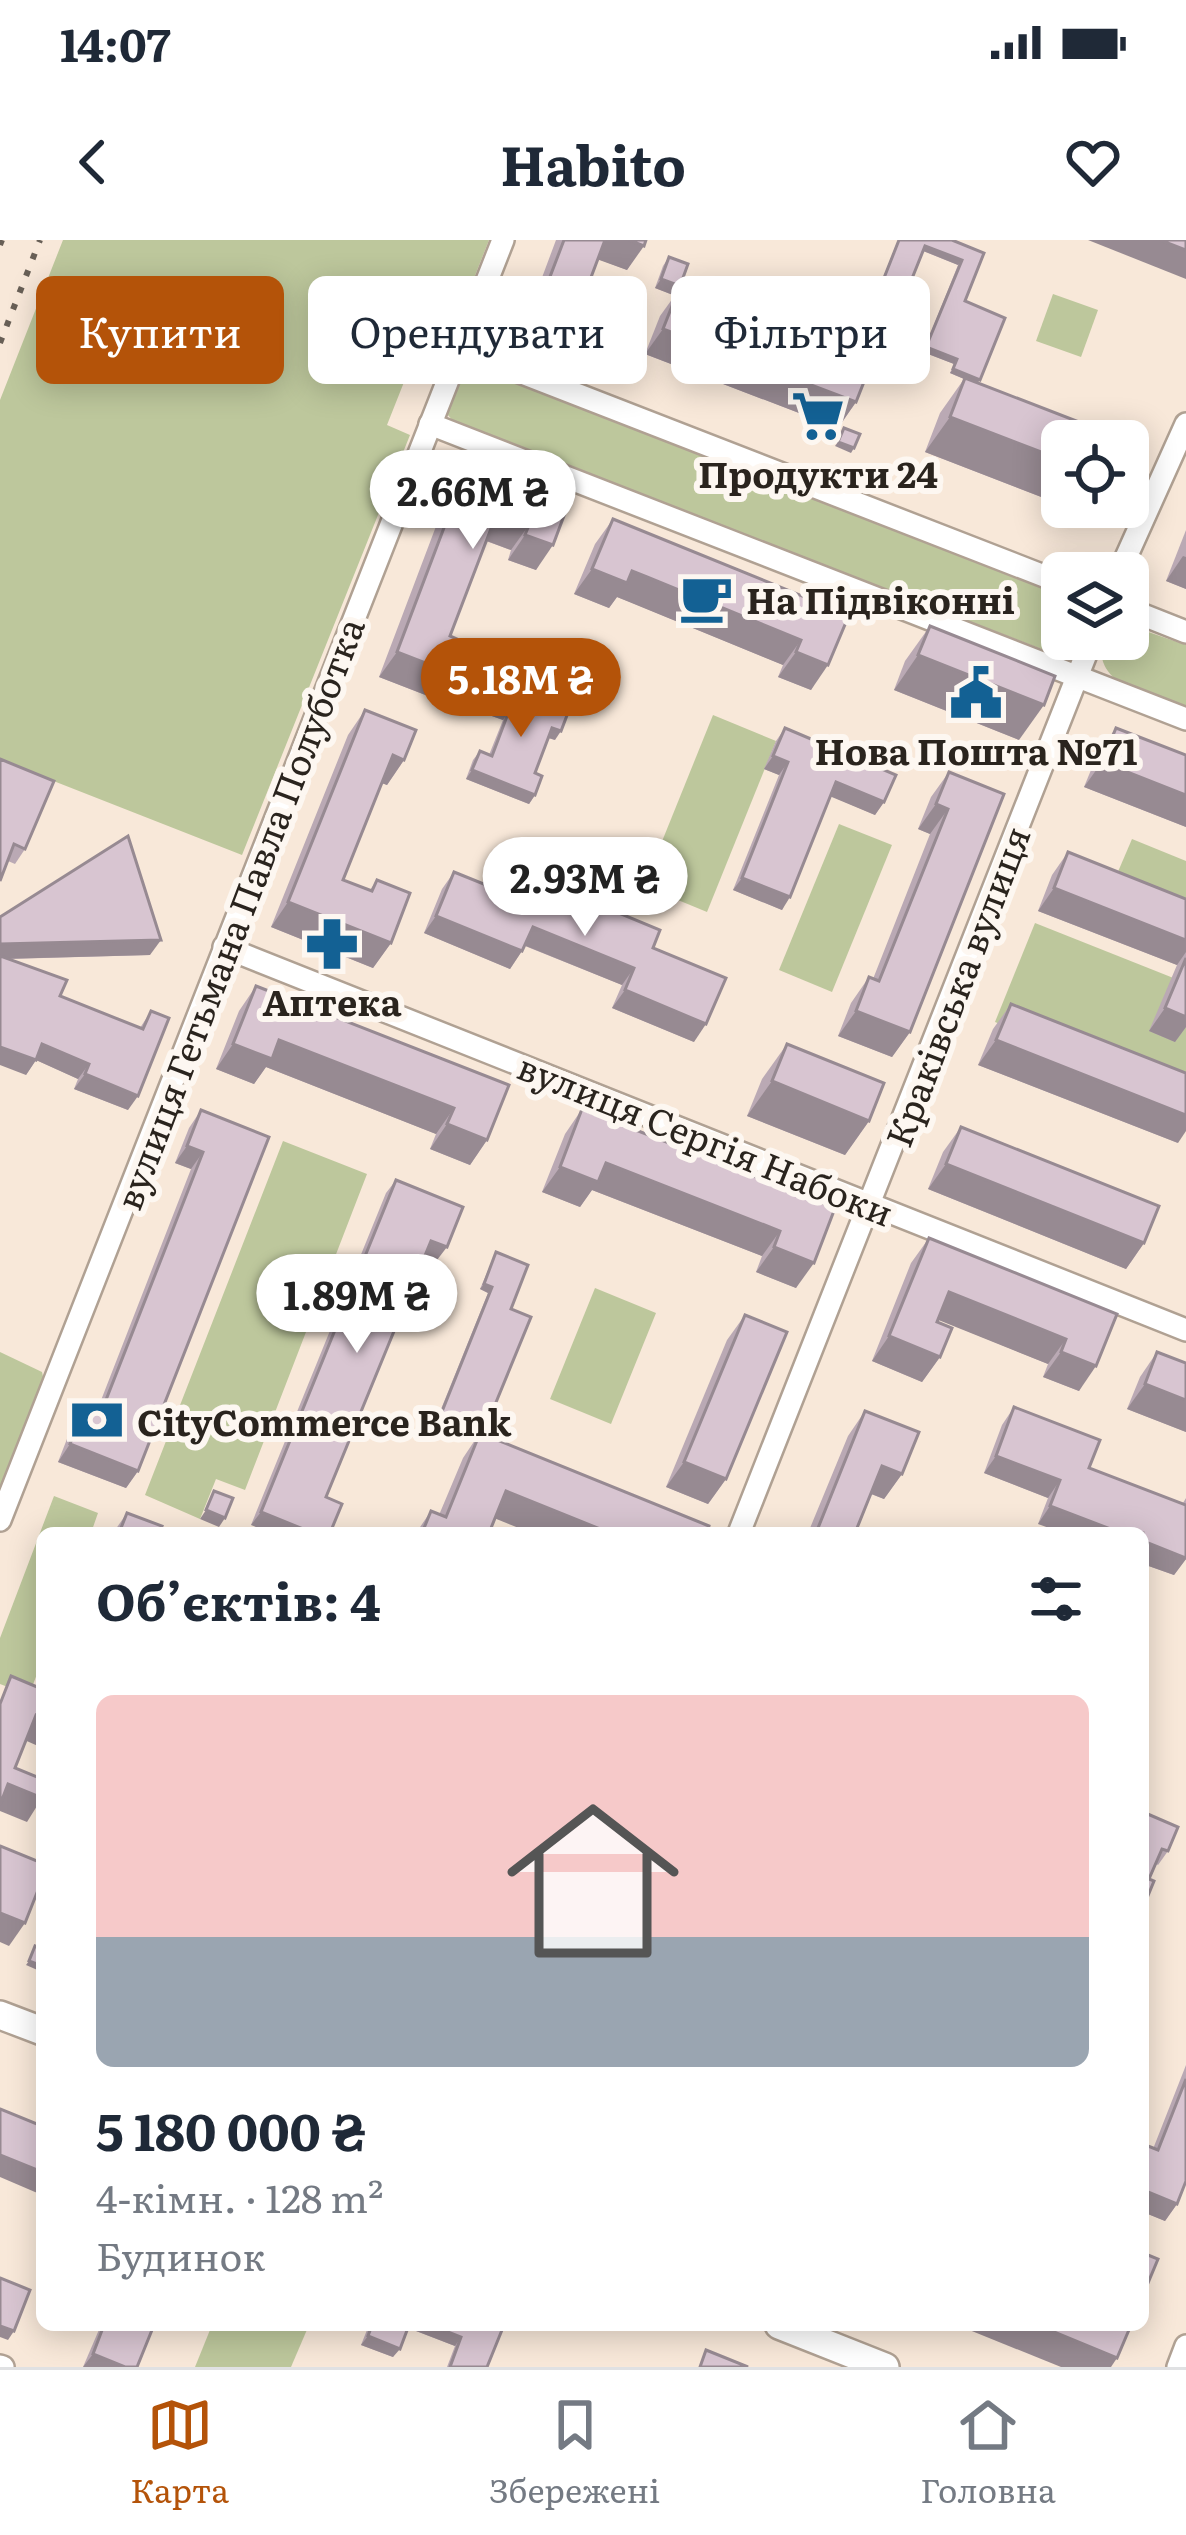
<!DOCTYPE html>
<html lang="uk">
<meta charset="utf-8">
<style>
body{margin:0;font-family:Literata,serif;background:#f2f2f3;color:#1f2937;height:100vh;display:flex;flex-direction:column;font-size:45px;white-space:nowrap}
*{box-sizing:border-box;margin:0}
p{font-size:39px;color:#747a83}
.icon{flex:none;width:66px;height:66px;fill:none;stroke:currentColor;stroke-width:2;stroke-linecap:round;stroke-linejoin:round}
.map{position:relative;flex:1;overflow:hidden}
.side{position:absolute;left:36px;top:1287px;width:1113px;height:804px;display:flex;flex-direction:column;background:#fff;border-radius:18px;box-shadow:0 6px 30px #0003}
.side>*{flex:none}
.top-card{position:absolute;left:36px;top:36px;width:1116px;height:108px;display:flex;gap:24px}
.tools{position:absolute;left:1041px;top:180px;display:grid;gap:24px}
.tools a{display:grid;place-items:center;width:108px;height:108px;border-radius:18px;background:#fff;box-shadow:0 6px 30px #0003;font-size:60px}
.price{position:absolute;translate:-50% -102px;padding:0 27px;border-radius:42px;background:#fff;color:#222;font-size:39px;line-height:78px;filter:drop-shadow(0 3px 6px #0008)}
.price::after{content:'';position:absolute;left:50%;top:72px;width:36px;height:27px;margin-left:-18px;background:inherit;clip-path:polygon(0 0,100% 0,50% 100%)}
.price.selected{background:#b45309;color:#fff}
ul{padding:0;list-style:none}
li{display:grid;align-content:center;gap:24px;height:636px;padding:0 60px}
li+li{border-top:3px solid #e0e1e3}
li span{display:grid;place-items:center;height:372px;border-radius:18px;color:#555}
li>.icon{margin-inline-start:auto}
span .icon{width:216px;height:216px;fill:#fffc;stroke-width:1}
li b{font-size:51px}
h2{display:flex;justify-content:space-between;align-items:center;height:144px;padding:0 60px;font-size:51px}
.pill{padding:0 42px;border-radius:18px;background:#fff;box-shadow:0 6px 30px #0003;font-size:42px;line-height:108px}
.pill.selected{background:#b45309;color:#fff}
.status{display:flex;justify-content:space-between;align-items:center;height:84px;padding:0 60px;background:#fff;direction:ltr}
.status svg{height:33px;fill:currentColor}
header{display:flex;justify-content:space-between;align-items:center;height:156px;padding:0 60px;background:#fff;font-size:54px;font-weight:700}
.dock{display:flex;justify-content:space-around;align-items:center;height:168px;border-top:3px solid #e0e1e3;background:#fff;font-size:33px;color:#747a83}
.dock a{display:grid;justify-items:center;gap:6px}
.dock .selected{color:#b45309}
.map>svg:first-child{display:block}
.green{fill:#bdc79c}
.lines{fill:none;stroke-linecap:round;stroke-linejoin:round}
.minor-casing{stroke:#b0a193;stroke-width:26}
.secondary-casing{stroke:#b0a193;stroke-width:32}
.minor{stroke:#fff;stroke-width:21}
.secondary{stroke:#fff;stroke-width:27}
.rail{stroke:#685f56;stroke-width:6;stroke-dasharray:6 12;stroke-linecap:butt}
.wall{fill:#baa9b4}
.shaded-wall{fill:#978a92}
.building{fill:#d8c5d1;stroke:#978a92;stroke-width:3}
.labels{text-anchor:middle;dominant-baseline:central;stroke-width:12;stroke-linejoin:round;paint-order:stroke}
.poi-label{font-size:36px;font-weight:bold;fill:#2a241e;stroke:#fdf7f1}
.street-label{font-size:36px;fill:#2a241e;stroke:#fdf7f1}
</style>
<div class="status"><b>14:07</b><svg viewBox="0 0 49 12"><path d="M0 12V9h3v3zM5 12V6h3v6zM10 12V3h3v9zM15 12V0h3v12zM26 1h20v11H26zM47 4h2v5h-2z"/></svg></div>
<header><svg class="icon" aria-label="back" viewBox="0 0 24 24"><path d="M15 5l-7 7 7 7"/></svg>Habito<svg class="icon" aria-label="heart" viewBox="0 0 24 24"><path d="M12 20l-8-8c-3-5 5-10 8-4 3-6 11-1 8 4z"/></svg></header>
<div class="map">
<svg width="1186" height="2127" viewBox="0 0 1186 2127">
<rect width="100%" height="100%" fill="#f8e8d9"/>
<!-- green -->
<g class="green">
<polygon points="63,0 489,0 454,89 429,79 387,185 410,195 242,615 0,520 0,160"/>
<polygon points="1053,54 1098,70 1081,117 1036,101"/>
<polygon points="477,125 1062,354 1062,399 1080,399 1071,408 1052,413 456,184 446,173 463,128"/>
<path d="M 1128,385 L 1186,405 L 1186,466 L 1114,438 C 1102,426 1098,414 1106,399 L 1128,399 Z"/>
<polygon points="713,475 776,501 707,672 644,646"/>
<polygon points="839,584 892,605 832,752 779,730"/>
<polygon points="1132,599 1186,621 1186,669 1114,641"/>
<polygon points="1035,683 1186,743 1186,858 995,782"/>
<polygon points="283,901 367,934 245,1250 216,1239 200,1279 145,1255"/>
<polygon points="595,1048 656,1073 611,1184 550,1159"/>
<polygon points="0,1112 42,1132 44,1141 0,1250"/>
<polygon points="54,1256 98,1273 91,1293 42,1293 42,1421 29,1455 0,1444 0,1398"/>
<polygon points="212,2085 309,2085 291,2127 195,2127"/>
</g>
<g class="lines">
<!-- minor casing -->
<g class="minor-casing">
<g id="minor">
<polyline points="458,108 1062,343"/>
<polyline points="430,184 1186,479"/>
<polyline points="1119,333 1186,184"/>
<polyline points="1128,369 1186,392"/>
<polyline points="224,707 1186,1090"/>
<polyline points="0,1280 503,0"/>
<polyline points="739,1293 1092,399"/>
<polyline points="0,2126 3,2127"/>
<polyline points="1178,2127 1186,2106"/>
</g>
</g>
<!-- secondary casing -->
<g class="secondary-casing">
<g id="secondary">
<polyline points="0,1775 42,1791"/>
<polyline points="779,2085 885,2127"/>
</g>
</g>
<!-- minor -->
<use href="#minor" class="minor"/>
<!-- secondary -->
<use href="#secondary" class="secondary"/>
<!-- rail -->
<g class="rail">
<polyline points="0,5 2,0"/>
<polyline points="0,103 40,0"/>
</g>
</g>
<!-- wall -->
<g class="wall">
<polygon points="556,0 646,0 627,30 598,19 567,80 531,67"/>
<polygon points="898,0 952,0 984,13 965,61 980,140 977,143 1062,201 1062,265 925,212 940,173 964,139 950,133 954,124 923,112 958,25 923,11 887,95 864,86"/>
<polygon points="669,17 680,46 673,55 655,48 663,26"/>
<polygon points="678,51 856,162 838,188 645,114 660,76"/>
<polygon points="470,219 571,257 536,330 508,320 511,310 486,301 450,396 446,431 428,456 379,437 452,244"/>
<polygon points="613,279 849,375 811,450 778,437 783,425 630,362 617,357 609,368 574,354 595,304"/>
<polygon points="1186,290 1186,349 1166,341"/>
<polygon points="930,386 1019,500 894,450 905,421"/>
<polygon points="504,445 555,500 548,498 535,533 535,555 529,564 466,539 473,520 480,511 489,515 503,480 489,475 498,454"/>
<polygon points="365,470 404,520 387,545 382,543 343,640 370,650 377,640 391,703 373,728 271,687 348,495"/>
<polygon points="785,488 884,562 875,575 831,556 782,670 733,650 779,535 764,529 776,501"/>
<polygon points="1116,488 1186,515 1186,587 1084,547 1098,513"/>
<polygon points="0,519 25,609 15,624 8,621"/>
<polygon points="949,532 1004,554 910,792 892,817 838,796 851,763 869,737 873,739 930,594 918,589 931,557"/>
<polygon points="1068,612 1186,659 1186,787 1175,802 1149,791 1177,725 1038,671 1052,635"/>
<polygon points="454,632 523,660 537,639 653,708 694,802 612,768 622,745 525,706 510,729 424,693 442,649"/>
<polygon points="0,677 150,715 8,719 60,756 140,788 151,771 128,870 74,849 78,839 36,820 26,835"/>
<polygon points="256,746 509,845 487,900 470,925 430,909 436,894 266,827 254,844 216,829 239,771"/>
<polygon points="1011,764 1178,903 978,825 993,789"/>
<polygon points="787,804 869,881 845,915 747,876 762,839"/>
<polygon points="582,869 835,968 796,1048 756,1032 762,1016 592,950 580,967 542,952 565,894"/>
<polygon points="201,870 269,897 138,1231 126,1248 58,1222 74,1181 86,1164 98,1168 191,929 175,923 189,888"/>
<polygon points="961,887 1144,1003 1126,1029 928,949 943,912"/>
<polygon points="396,940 437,1020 425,1015 326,1257 251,1285 386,953"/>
<polygon points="929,998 1117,1074 1079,1151 1043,1137 1048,1124 938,1079 940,1117 922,1142 872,1121 911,1023"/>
<polygon points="496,1012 511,1069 483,1194 495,1278 489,1293 416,1293 431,1271 439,1275 463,1218 475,1200 435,1184 488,1053 480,1049"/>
<polygon points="745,1075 726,1239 708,1264 666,1247 727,1100"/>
<polygon points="1157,1112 1186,1123 1186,1192 1127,1169 1140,1137"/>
<polygon points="1014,1167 1089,1228 1183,1263 1186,1258 1186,1319 1174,1335 1143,1324 1143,1293 1038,1284 1048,1258 984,1233 1002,1185"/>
<polygon points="865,1171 902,1234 884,1259 871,1254 855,1293 808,1293 848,1196"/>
<polygon points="127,1273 159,1293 113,1293"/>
<polygon points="1143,1572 1168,1611 1158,1625 1155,1623 1149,1639 1154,1641 1143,1665"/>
<polygon points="1186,1825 1186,1941 1177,1964 1165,1981 1143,1972 1143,1904 1153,1909"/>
<polygon points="101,2085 154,2085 83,2127"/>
<polygon points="369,2085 504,2085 487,2127 447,2127 455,2106 408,2088 393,2117 361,2105"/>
</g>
<!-- shaded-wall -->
<g class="shaded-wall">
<polygon points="603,0 629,0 644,6 627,30 591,17"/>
<polygon points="1088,0 1160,0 1186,10 1186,39"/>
<polygon points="925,6 962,20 958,25 921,10"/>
<polygon points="661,39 680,46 673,55 655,48"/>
<polygon points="548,42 584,56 567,80 531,67"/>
<polygon points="867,81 891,91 887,95 864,86"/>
<polygon points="663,89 856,162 838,188 645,114"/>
<polygon points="926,107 957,119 954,124 923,112"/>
<polygon points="953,129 980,140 976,144 950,133"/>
<polygon points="950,177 1062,220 1062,265 925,212"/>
<polygon points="838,202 854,208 851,213 835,206"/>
<polygon points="1068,267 1094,267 1089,275"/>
<polygon points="497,273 529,285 511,310 479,298"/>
<polygon points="525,295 553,305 536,330 508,320"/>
<polygon points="1183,316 1186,317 1186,349 1166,341"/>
<polygon points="592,329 632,331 801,400 783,425 617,357 609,368 574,354"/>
<polygon points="397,412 446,431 428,456 379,437"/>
<polygon points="796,412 828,425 811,450 778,437"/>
<polygon points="918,415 1044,465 1019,500 894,450"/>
<polygon points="496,466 509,471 503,480 489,475"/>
<polygon points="552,488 561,491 555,500 546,497"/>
<polygon points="393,515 404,520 387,545 376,541"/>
<polygon points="773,516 788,522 779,535 764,529"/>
<polygon points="1102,522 1186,555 1186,587 1084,547"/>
<polygon points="472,530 535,555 529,564 466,539"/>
<polygon points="836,542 884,562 875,575 827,555"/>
<polygon points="936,564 948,569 930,594 918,589"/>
<polygon points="742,638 790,657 782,670 733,650"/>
<polygon points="1054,648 1186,700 1186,712 1177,725 1038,671"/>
<polygon points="288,662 391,703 373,728 271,687"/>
<polygon points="436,676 522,711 510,729 424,693"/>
<polygon points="533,687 634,728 622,745 521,704"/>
<polygon points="161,700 150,715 0,719 0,704"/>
<polygon points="625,750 706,784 694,802 612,768"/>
<polygon points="1165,768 1186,777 1186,787 1175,802 1149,791"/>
<polygon points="856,771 910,792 892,817 838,796"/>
<polygon points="279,800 454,868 436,894 266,827 254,844 216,829 233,804"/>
<polygon points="996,800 1186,875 1186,891 1178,903 978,825"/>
<polygon points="42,804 89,824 78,839 36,820 26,835 0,825 0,807"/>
<polygon points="85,834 138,856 128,870 74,849"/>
<polygon points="772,841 869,881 845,915 747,876"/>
<polygon points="447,884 487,900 470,925 430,909"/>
<polygon points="187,906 203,912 191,929 175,923"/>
<polygon points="606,923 780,991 762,1016 592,950 580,967 542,952 560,927"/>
<polygon points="946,924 1144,1003 1126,1029 928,949"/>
<polygon points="431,1001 447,1007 437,1020 421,1014"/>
<polygon points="774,1007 814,1023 796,1048 756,1032"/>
<polygon points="484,1044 492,1047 488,1053 480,1049"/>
<polygon points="949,1052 1066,1099 1048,1124 931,1077"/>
<polygon points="889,1096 940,1117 922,1142 872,1121"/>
<polygon points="1061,1112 1096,1126 1079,1151 1043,1137"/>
<polygon points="1145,1144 1186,1160 1186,1192 1127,1169"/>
<polygon points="439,1179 479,1195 475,1200 435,1184"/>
<polygon points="70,1204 138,1231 126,1248 58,1222"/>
<polygon points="996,1216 1060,1240 1048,1258 984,1233"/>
<polygon points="684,1222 726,1239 708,1264 666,1247"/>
<polygon points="882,1226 902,1234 884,1259 864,1251"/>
<polygon points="506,1251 610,1293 531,1293 489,1276"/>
<polygon points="1050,1266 1121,1293 1063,1293 1038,1284"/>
<polygon points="206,1270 225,1278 219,1287 200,1279"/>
<polygon points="261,1272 313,1293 271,1293 251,1285"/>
<polygon points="1143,1301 1186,1311 1186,1319 1174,1335 1143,1324"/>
<polygon points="36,1475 42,1478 42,1500 38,1506 20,1498"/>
<polygon points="8,1544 42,1558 27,1582 0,1571 0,1556"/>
<polygon points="0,1673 25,1683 9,1706 0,1702"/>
<polygon points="29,1721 42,1726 42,1732 26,1725"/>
<polygon points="0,1915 42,1932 42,1955 0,1937"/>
<polygon points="1143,1950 1177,1964 1165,1981 1143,1972"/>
<polygon points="407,2085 430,2085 461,2097 455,2106 406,2087"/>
<polygon points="957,2085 1037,2085 1117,2118 1111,2127 1061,2127"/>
<polygon points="0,2086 14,2091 8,2100 0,2097"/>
<polygon points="368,2096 400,2109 393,2117 361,2105"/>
<polygon points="93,2114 125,2127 83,2127"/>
</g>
<!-- building -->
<g class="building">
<polygon points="564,0 605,0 584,56 548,42"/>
<polygon points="629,0 646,0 644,6"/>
<polygon points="899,0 952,0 984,13 965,61 1005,78 980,140 953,129 957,119 926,107 962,20 925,6 891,91 867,81"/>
<polygon points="1160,0 1186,0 1186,10"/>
<polygon points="669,17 688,24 680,46 661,39"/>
<polygon points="678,51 871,124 856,162 663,89"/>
<polygon points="965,138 1128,201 1062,201 1062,220 950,177"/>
<polygon points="844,188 860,194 854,208 838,202"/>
<polygon points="470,219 571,257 553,305 525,295 529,285 497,273 450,396 457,399 446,431 397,412"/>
<polygon points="613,279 849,375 828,425 796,412 801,400 647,337 632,331 627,343 592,329"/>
<polygon points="930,386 1055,436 1044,465 918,415"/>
<polygon points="504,445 569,470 561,491 552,488 535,533 542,536 535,555 472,530 480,511 492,516 509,471 496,466"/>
<polygon points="365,470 416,490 404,520 393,515 343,640 372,651 377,640 410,653 391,703 288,662"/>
<polygon points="785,488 896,535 884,562 836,542 790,657 742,638 788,522 773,516"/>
<polygon points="1116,488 1186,515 1186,555 1102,522"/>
<polygon points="0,519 54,541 25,609 14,604 0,641"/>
<polygon points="949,532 1004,554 910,792 856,771 869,737 879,741 948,569 936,564"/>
<polygon points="128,596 161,700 0,704 0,677"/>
<polygon points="1068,612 1186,659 1186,700 1054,648"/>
<polygon points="454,632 528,662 537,639 660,690 653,708 726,738 706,784 625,750 634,728 533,687 522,711 436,676"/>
<polygon points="0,716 67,740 60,756 143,789 151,771 169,778 138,856 85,834 89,824 42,804 36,820 0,807"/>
<polygon points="1186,718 1186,777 1165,768"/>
<polygon points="256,746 509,845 487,900 447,884 454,868 279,800 272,819 233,804"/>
<polygon points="1011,764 1186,833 1186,875 996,800"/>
<polygon points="787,804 884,843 869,881 772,841"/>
<polygon points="582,869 835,968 814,1023 774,1007 780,991 606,923 598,942 560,927"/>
<polygon points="201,870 269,897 138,1231 70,1204 86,1164 102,1170 164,1012 203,912 187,906"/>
<polygon points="961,887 1159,966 1144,1003 946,924"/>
<polygon points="396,940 463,967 447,1007 431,1001 326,1257 342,1264 330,1293 313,1293 261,1272"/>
<polygon points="929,998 1117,1074 1096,1126 1061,1112 1066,1099 949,1052 937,1082 952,1088 940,1117 889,1096"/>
<polygon points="496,1012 528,1025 511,1069 531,1077 483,1194 480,1193 479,1195 439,1179 492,1047 484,1044"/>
<polygon points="745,1075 787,1092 726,1239 684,1222"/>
<polygon points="1157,1112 1186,1123 1186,1160 1145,1144"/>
<polygon points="1014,1167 1100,1200 1089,1228 1186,1265 1186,1318 1143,1301 1143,1293 1121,1293 1050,1266 1060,1240 996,1216"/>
<polygon points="865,1171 919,1192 902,1234 882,1226 855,1293 816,1293"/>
<polygon points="480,1193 709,1286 707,1293 610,1293 506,1251 489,1293 422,1293 431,1271 446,1277"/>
<polygon points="214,1251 233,1258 225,1278 206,1270"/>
<polygon points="127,1273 162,1286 159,1293 119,1293"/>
<polygon points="11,1436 42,1449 42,1478 36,1475 15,1528 42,1539 42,1558 8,1544 0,1565 0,1464"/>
<polygon points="1143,1572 1178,1587 1168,1611 1162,1609 1149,1639 1154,1641 1145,1663 1143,1662"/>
<polygon points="0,1606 42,1623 42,1640 25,1683 0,1673"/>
<polygon points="35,1706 42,1709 42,1726 29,1721"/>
<polygon points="1186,1839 1186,1941 1177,1964 1143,1950 1143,1904 1158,1910"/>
<polygon points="0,1869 42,1886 42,1932 0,1915"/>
<polygon points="1143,2013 1158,2019 1143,2055"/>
<polygon points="0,2038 30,2050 14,2091 0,2086"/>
<polygon points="104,2085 154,2085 137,2127 125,2127 93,2114"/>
<polygon points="372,2085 409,2085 400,2109 368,2096"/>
<polygon points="430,2085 504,2085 487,2127 450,2127 461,2097"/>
<polygon points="1037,2085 1131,2085 1117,2118"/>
<polygon points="706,2110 748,2127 700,2127"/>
</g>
<!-- icons -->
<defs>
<g id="supermarket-bare" transform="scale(4.14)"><path d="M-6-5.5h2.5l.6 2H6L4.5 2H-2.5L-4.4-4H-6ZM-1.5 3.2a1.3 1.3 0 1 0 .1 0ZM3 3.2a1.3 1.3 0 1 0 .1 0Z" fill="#136194" stroke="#fdf7f1" stroke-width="2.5" paint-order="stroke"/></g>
<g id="cafe-bare" transform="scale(4.14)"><path d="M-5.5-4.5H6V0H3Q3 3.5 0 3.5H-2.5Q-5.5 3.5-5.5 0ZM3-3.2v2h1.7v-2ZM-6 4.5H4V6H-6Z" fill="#136194" stroke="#fdf7f1" stroke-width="2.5" paint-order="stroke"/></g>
<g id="civic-bare" transform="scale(4.14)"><path d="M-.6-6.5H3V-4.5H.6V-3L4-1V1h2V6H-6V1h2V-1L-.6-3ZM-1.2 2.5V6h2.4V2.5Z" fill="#136194" stroke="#fdf7f1" stroke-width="2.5" paint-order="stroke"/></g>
<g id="pharmacy-bare" transform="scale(4.14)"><path d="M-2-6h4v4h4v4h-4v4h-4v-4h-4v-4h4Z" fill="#136194" stroke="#fdf7f1" stroke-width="2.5" paint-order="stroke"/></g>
<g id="bank-bare" transform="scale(4.14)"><path d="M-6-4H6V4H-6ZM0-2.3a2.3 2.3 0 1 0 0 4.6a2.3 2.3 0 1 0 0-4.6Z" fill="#136194" stroke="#fdf7f1" stroke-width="2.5" paint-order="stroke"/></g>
</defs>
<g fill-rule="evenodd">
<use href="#supermarket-bare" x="818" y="176"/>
<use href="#cafe-bare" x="706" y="358"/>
<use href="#civic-bare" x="976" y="453"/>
<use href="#pharmacy-bare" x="332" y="704"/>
<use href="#bank-bare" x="97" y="1180"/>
</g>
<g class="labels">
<!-- poi labels -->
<g class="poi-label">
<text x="818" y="232">Продукти 24</text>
<text x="746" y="358" text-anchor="start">На Підвіконні</text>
<text x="976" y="509">Нова Пошта №71</text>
<text x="332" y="760">Аптека</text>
<text x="137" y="1180" text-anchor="start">CityCommerce Bank</text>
</g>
<!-- street labels -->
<g class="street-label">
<text transform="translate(238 673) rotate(-69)">вулиця Гетьмана Павла Полуботка</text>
<text transform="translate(956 746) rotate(-69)">Краківська вулиця</text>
<text transform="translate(706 898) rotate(22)">вулиця Сергія Набоки</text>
</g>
</g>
</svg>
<div class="tools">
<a><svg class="icon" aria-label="locate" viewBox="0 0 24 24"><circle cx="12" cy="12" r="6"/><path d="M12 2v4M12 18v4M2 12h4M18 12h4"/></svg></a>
<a><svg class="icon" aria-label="layers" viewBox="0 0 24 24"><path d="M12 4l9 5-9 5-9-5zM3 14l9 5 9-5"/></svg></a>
</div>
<b class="price" style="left:473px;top:312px">2.66M ₴</b>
<b class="price selected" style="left:521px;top:500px">5.18M ₴</b>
<b class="price" style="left:585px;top:699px">2.93M ₴</b>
<b class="price" style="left:357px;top:1116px">1.89M ₴</b>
<div class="top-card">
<a class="pill selected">Купити</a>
<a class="pill">Орендувати</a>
<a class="pill">Фільтри</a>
</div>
<section class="side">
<h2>Об’єктів: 4<svg class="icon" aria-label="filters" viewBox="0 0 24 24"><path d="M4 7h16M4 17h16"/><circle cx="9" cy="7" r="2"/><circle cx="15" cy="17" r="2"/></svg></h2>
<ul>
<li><span style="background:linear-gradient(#f6c9c9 65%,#9aa5b1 0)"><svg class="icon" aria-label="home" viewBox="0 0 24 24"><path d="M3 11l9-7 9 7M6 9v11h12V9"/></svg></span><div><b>5 180 000 ₴</b><p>4-кімн. · 128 m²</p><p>Будинок</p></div></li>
</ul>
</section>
</div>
<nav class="dock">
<a class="selected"><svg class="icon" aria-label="map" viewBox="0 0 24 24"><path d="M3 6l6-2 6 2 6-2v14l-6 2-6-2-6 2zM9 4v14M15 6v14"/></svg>Карта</a>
<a><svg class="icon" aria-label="saved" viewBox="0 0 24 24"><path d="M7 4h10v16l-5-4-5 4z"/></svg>Збережені</a>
<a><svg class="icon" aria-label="home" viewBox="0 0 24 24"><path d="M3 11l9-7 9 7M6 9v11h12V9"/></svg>Головна</a>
</nav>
